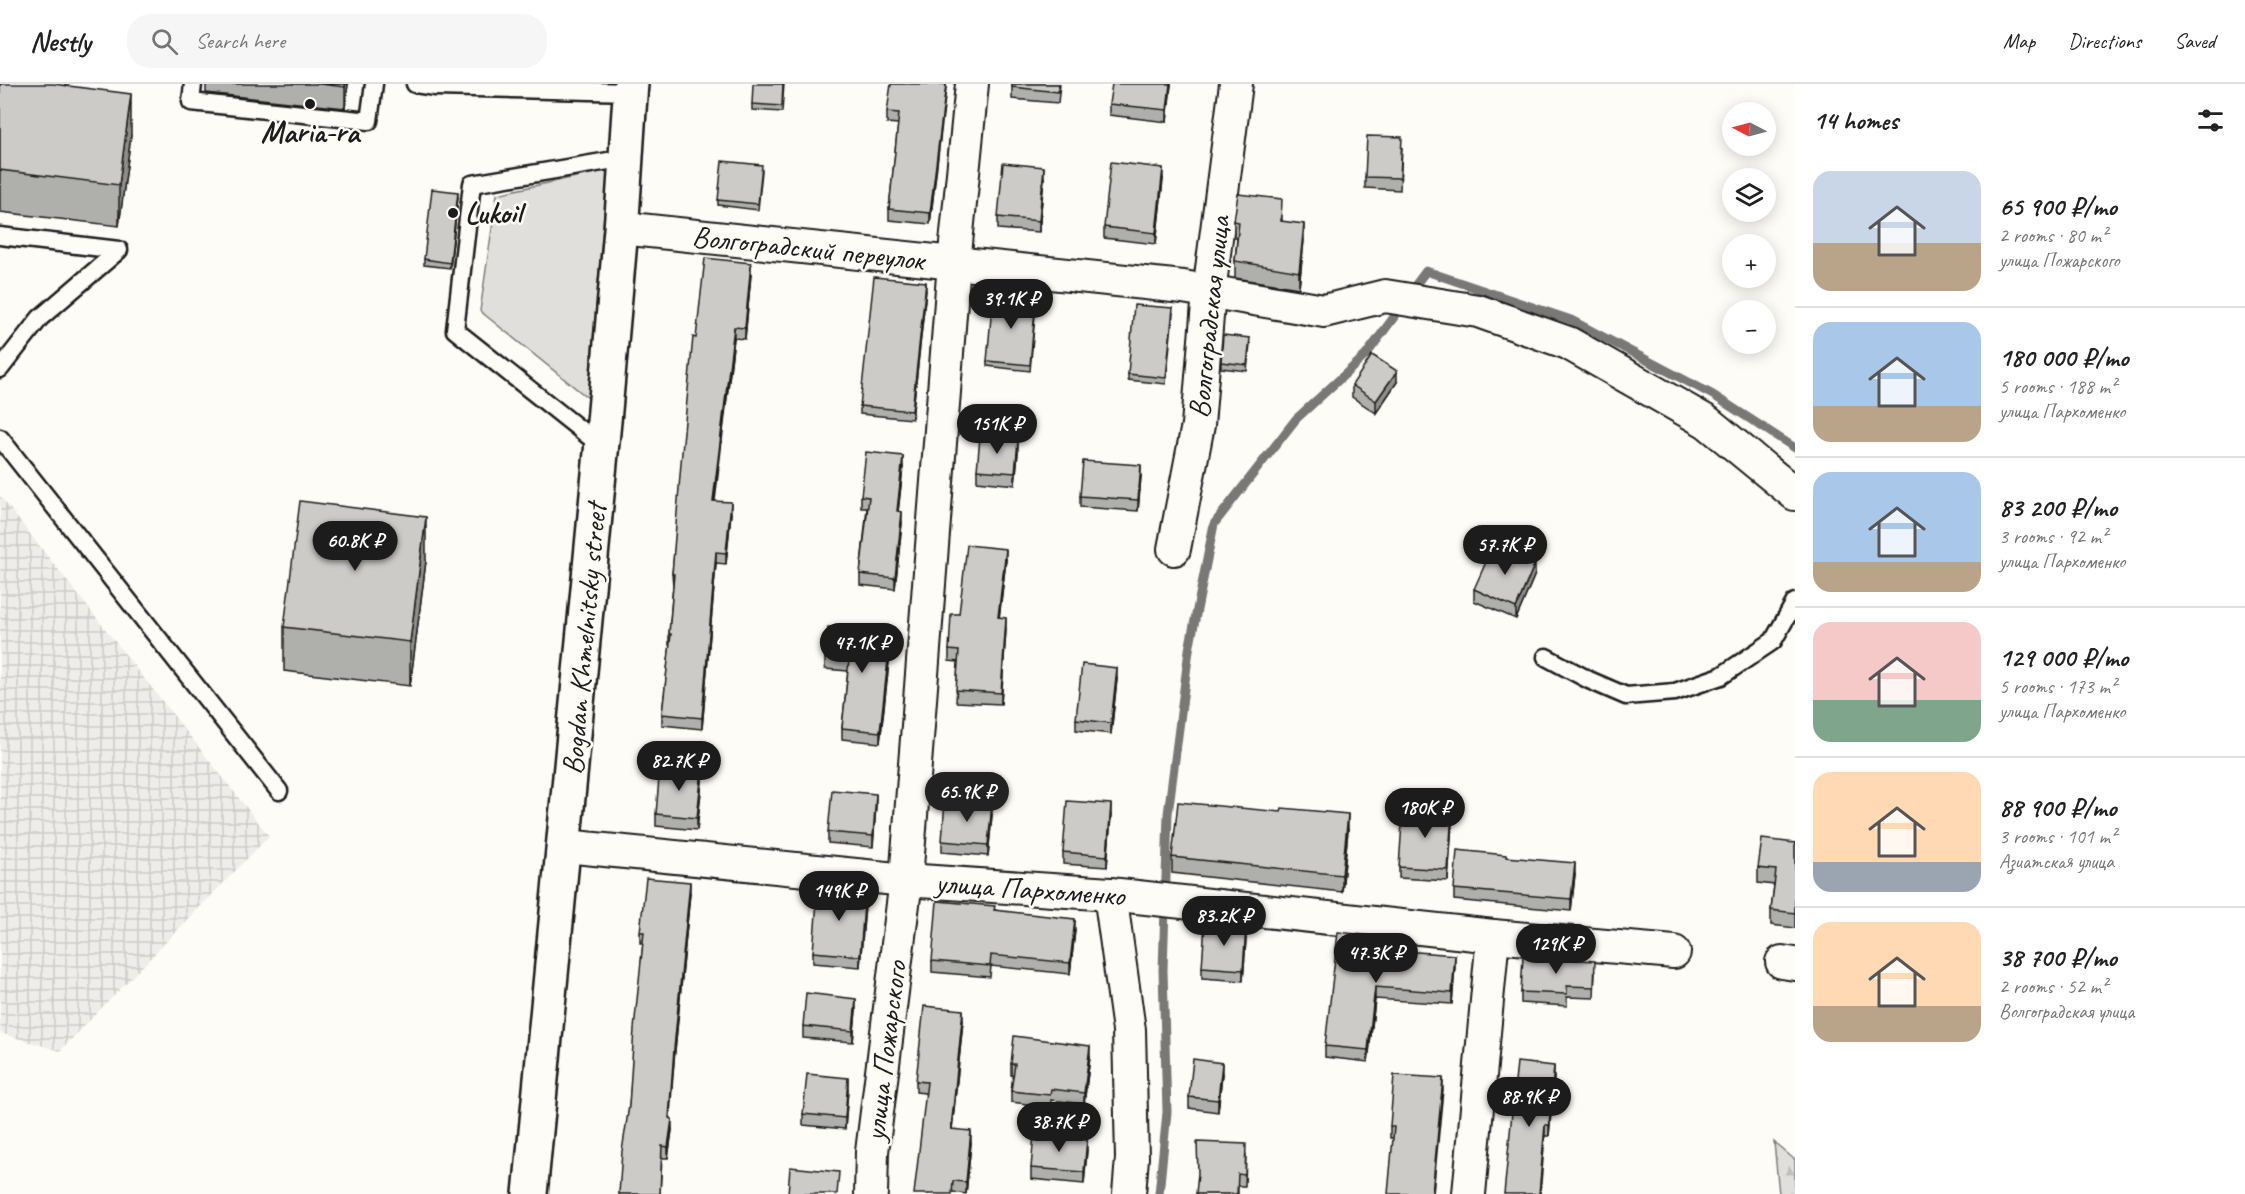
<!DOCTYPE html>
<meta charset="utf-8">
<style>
body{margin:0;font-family:Caveat,sans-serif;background:#f6f6f6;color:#222;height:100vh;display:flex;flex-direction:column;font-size:22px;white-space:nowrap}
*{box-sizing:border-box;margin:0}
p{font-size:20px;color:#767676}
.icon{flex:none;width:33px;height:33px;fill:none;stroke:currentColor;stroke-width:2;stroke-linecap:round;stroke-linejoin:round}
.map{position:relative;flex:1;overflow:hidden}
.details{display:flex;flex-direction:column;background:#fff;width:450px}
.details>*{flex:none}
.needle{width:39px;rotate:276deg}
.controls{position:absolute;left:1722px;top:18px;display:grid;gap:12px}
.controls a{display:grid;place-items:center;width:54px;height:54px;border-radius:50%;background:#fff;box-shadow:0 3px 15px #0003;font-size:30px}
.price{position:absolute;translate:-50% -51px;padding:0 14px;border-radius:21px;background:#1c1c1c;color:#fff;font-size:20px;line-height:39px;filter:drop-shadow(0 2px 3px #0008)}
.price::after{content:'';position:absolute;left:50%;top:36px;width:18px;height:14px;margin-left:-9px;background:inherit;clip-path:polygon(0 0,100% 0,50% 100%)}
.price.selected{background:#222;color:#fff}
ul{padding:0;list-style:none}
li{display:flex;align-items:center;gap:18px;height:150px;padding:0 18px}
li+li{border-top:2px solid #e0e0e0}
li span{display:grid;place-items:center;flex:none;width:168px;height:120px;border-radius:18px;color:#555}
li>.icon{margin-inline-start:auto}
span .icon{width:72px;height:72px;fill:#fffc;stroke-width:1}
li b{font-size:26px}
h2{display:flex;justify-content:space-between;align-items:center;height:72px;padding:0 18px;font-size:26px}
header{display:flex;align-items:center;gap:36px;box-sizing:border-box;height:84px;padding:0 30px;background:#fff;border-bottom:2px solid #e0e0e0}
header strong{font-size:28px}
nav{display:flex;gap:33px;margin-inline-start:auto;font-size:21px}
.search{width:420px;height:54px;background:#f6f6f6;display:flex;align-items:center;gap:15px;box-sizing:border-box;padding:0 21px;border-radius:24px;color:#767676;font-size:22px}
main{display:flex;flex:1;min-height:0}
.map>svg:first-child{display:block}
.industrial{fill:url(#industrial-grid)}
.green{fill:#e0dfdb;stroke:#7e7e7c;stroke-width:1.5}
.forest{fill:url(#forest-firs);stroke:#7e7e7c;stroke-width:1.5}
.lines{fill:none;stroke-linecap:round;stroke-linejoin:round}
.stream{stroke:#797876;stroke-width:9}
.lane-casing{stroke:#1c1c1c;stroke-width:21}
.street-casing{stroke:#1c1c1c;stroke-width:36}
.secondary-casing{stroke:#1c1c1c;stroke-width:38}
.lane{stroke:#fdfcf7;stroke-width:16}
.street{stroke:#fdfcf7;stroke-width:32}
.secondary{stroke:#fdfcf7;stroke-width:33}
.wall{fill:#afafac;stroke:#1c1c1c;stroke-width:1.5}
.shaded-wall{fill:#8f8e8c;stroke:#1c1c1c;stroke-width:1.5}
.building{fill:#cccbc8;stroke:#1c1c1c;stroke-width:1.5}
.poi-dot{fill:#1c1c1c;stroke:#fdfcf7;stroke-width:2}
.labels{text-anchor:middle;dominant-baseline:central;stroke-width:5;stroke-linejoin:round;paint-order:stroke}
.poi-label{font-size:30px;font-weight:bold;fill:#1c1c1c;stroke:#fdfcf7}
.street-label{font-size:30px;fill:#1c1c1c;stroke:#fdfcf7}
</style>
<header>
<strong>Nestly</strong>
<div class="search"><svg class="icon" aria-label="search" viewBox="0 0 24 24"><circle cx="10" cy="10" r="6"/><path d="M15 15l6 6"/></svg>Search here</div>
<nav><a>Map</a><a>Directions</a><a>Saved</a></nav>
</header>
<main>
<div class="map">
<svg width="1795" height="1110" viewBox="0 0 1795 1110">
<defs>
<pattern id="industrial-grid" width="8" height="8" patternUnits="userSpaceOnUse" patternTransform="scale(1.5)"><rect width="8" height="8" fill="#eeede9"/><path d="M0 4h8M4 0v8" fill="none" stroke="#cccbc7"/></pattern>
<pattern id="forest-firs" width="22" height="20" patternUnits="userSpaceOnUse" patternTransform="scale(1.5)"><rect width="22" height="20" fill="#e0dfdb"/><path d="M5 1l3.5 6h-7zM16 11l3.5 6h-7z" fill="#c0bfbb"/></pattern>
</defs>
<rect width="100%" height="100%" fill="#fdfcf7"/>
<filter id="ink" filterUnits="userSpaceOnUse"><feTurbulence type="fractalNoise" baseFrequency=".0167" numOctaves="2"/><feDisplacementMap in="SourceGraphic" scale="12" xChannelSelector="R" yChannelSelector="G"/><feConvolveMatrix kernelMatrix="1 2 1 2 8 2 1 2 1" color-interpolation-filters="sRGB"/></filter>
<g filter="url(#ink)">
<!-- industrial -->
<polygon class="industrial" points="0,412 269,752 60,967 0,949"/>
<!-- green -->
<polygon class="green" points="608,86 588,314 480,227 497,110"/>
<!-- forest -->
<polygon class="forest" points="1774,1058 1795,1076 1795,1110 1779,1110"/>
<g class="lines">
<!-- stream -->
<g class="stream">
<polyline points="1414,203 1426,187 1571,236 1713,311 1795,364"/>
<polyline points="1159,1110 1167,1028 1163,886 1168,730 1189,566 1214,440 1296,335 1366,271 1397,229"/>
</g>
<!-- lane casing -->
<g class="lane-casing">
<g id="lane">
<polyline points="193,0 191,18 369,37 374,0"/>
<polyline points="415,0 435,3 631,8"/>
<polyline points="0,152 119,166 40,234 0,285"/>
<polyline points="0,354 279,707"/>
<polyline points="601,362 455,246 472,100 626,74"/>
<polyline points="1546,573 1589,596 1626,612 1675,608 1721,592 1773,557 1795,518"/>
</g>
</g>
<!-- street casing -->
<g class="street-casing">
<g id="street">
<polyline points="621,144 1183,203 1324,227 1385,212 1478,227 1568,259 1707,338 1795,410"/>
<polyline points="1174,465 1198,341 1209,208 1236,0"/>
<polyline points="565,762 906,796 1110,810 1493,852 1674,868"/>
<polyline points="1110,810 1129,946 1132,1074 1129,1110"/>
<polyline points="1782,878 1795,880"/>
<polyline points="871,1110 872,1068 906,796 954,179 972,0"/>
<polyline points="1469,1110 1493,852"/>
</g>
</g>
<!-- secondary casing -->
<g class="secondary-casing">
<path id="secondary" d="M 530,1110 C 563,789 593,467 621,145 C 625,97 627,48 631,0"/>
</g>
<!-- lane -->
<use href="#lane" class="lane"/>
<!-- street -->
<use href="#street" class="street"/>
<!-- secondary -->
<use href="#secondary" class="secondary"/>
</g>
<!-- wall -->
<g class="wall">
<polygon points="0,0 131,51 119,142 0,128"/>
<polygon points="206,0 348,0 345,24 206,9"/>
<polygon points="784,0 782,28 752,26 752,20"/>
<polygon points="946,0 930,140 889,136 889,125 898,40 887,39 887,28"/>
<polygon points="1012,0 1060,0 1058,19 1012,15"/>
<polygon points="1171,0 1167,38 1109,31 1109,20"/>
<polygon points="1402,64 1400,106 1365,104 1365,93"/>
<polygon points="762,87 758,126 718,121 718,116"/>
<polygon points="1044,94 1039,148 998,145 998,133"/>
<polygon points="1163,95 1156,160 1104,154 1104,143"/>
<polygon points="458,113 450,184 424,181 424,175"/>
<polygon points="1282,131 1282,137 1304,156 1299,204 1235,194 1235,177 1237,154 1234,154 1234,137"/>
<polygon points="751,190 745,255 734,254 715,417 731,429 726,480 716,479 702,645 662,641 662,630 670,561 669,561 669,550 673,501 672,490 696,254"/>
<polygon points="926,206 912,335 860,330 860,322"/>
<polygon points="1036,221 1030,287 987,282 987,277"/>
<polygon points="1173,230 1166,300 1128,296 1128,290"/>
<polygon points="1250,260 1247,287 1221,284 1221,278"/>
<polygon points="1397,298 1376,329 1352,313 1352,301"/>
<polygon points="1018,368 1015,401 977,397 977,386"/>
<polygon points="903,383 898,427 902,439 895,505 860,501 860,490 867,424 861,424 861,412"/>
<polygon points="1141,392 1138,427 1080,423 1080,412"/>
<polygon points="1006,476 999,533 1006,545 1001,620 956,618 958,578 949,577 949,566 959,530"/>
<polygon points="426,477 410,602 284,587 284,543"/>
<polygon points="1535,490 1516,535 1474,517 1474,505"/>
<polygon points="891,560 880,659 842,655 842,644 848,587 825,585 825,574"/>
<polygon points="1117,595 1111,650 1076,646 1076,635"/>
<polygon points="702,697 697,746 656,742 656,730"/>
<polygon points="876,721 873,763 828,759 828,748"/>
<polygon points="992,731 988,772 942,768 942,757"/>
<polygon points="1111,731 1107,783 1063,780 1063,768"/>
<polygon points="1452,739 1448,797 1399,794 1399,783"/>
<polygon points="1348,746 1342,808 1172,789 1172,773"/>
<polygon points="1795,759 1795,844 1771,841 1771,826 1774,801 1758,799 1758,784"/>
<polygon points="1506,773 1575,790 1571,827 1454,816 1454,805"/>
<polygon points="690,809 674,977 669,1034 672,1046 668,1074 662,1074 660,1110 619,1110 629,1022 643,859 640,859 640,848"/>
<polygon points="865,820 860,883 813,879 813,868"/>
<polygon points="995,826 1075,846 1070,890 991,882 990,893 932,888 932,877"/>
<polygon points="1246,855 1243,897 1202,894 1202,883"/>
<polygon points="1380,866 1455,882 1452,920 1375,915 1368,978 1325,973 1325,962"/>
<polygon points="1595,888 1594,914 1567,913 1567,922 1521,919 1521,908"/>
<polygon points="856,926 853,958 803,954 803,942"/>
<polygon points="963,937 952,1045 971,1059 966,1110 953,1108 925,1009 916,1008 916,997"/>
<polygon points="1090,973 1084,1020 1051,1016 1050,1023 1011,1018 1011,1007 1013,992 1011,991 1011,980"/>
<polygon points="1222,990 1218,1028 1189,1024 1189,1013"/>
<polygon points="1554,993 1549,1052 1545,1052 1504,1110"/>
<polygon points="848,1005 845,1045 803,1041 803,1030"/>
<polygon points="1443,1006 1393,1054 1390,1054 1390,1042"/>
<polygon points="1087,1066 1084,1100 1031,1095 1031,1084"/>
<polygon points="1246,1071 1245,1102 1238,1102 1238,1110 1196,1110"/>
</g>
<!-- shaded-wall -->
<g class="shaded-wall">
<polygon points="345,0 348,0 345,24"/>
<polygon points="946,0 946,5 930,140 930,129"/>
<polygon points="1170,0 1171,0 1167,38 1167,26"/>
<polygon points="131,10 131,51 119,142 119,101"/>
<polygon points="1044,83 1044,94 1039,148 1039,137"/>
<polygon points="1163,84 1163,95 1156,160 1156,149"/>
<polygon points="458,108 458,113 450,184 450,179"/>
<polygon points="1304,140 1304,156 1299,204 1299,188"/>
<polygon points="751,179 751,190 745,255 745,244"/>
<polygon points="926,198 926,206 912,335 912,327"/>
<polygon points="734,243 734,254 713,427 713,417"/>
<polygon points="1397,287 1397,298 1376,329 1376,317"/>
<polygon points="1018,357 1018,368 1015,401 1015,389"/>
<polygon points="903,372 903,383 897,438 897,427"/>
<polygon points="1141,381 1141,392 1138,427 1138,416"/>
<polygon points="731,418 731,429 726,480 726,469"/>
<polygon points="902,428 902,439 895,505 895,494"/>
<polygon points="426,433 426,477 410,602 410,558"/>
<polygon points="1006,465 1006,476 998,544 998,533"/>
<polygon points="716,468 716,479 702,645 702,634"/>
<polygon points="1535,479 1535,490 1516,535 1516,524"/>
<polygon points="1006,534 1006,545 1001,620 1001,609"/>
<polygon points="891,549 891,560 880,659 880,648"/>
<polygon points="1117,584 1117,595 1111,650 1111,639"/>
<polygon points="702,686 702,697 697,746 697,734"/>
<polygon points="876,710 876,721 873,763 873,752"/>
<polygon points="992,720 992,731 988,772 988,761"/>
<polygon points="1111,720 1111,731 1107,783 1107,772"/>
<polygon points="1452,728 1452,739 1448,797 1448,786"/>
<polygon points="1348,730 1348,746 1342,808 1342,791"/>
<polygon points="1575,779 1575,790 1571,827 1571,815"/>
<polygon points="690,798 690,809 674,977 669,1045 674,965"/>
<polygon points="865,808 865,820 860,883 860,872"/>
<polygon points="1075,835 1075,846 1070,890 1070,879"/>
<polygon points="1246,843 1246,855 1243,897 1243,886"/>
<polygon points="1455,871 1455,882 1452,920 1452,909"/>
<polygon points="1375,903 1375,915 1368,978 1368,966"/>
<polygon points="856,915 856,926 853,958 853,947"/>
<polygon points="963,926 963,937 951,1056 951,1045"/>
<polygon points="1090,962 1090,973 1084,1020 1084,1009"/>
<polygon points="1222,979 1222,990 1218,1028 1218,1016"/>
<polygon points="1554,982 1554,993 1549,1052 1549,1041"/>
<polygon points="848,994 848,1005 845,1045 845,1034"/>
<polygon points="1443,994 1443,1006 1433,1110 1432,1110"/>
<polygon points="672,1035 672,1046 668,1074 668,1063"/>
<polygon points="1545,1041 1545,1052 1540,1110 1539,1110"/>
<polygon points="971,1047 971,1059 966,1110 966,1098"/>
<polygon points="1087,1055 1087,1066 1084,1100 1084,1088"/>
</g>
<!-- building -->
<g class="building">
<polygon points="0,0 53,0 131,10 119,101 0,86"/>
<polygon points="320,0 345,0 345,3"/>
<polygon points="753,0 783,0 782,22 752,20"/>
<polygon points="891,0 946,0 930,129 889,125 899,29 887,28"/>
<polygon points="1012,0 1059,0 1058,8 1012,3"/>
<polygon points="1112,0 1170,0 1167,26 1109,20"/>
<polygon points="1367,52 1402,53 1400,94 1365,93"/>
<polygon points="722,77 762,81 758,120 718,116"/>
<polygon points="1111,78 1163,84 1156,149 1104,143"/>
<polygon points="1003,79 1044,83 1039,137 998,133"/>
<polygon points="432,105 458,108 450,179 424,175"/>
<polygon points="1238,110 1282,115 1281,137 1304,140 1299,188 1235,177 1239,138 1234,137"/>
<polygon points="705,174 751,179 745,244 734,243 713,417 731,418 726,469 716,468 702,634 662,630 671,550 669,550 674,490 672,490 681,379 693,253 696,254"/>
<polygon points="874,193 926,198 912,327 860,322"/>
<polygon points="993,211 1036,215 1030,281 987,277"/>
<polygon points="1134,221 1173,224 1166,294 1128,290"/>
<polygon points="1223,251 1250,254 1247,281 1221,278"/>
<polygon points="1372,271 1397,287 1376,317 1352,301"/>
<polygon points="980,353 1018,357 1015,389 977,386"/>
<polygon points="866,368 903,372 897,427 902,428 895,494 860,490 869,413 861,412"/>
<polygon points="1083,377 1141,381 1138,416 1080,412"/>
<polygon points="300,417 426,433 410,558 284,543"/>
<polygon points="1494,460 1535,479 1516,524 1474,505"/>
<polygon points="967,461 1006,465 998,533 1006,534 1001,609 956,606 959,567 949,566 951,530 959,530"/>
<polygon points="828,543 891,549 880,648 842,644 849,576 825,574"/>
<polygon points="1082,580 1117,584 1111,639 1076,635"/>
<polygon points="660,682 702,686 697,734 656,730"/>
<polygon points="832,706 876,710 873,752 828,748"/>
<polygon points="945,717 992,720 988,761 942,757"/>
<polygon points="1067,717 1111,720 1107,772 1063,768"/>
<polygon points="1178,718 1281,728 1282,724 1348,730 1342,791 1172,773"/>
<polygon points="1403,724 1452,728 1448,786 1399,783"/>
<polygon points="1762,755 1795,759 1795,829 1771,826 1776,786 1758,784"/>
<polygon points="1457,766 1506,771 1506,773 1575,779 1571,815 1454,805"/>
<polygon points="646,794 690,798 674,965 669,1034 672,1035 668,1063 662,1062 660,1110 619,1110 622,1067 629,1022 634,945 644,848 640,848"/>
<polygon points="818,804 865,808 860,872 813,868"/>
<polygon points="937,817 995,822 994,826 1075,835 1070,879 991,871 990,882 932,877"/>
<polygon points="1205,840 1246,843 1243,886 1202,883"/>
<polygon points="1338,848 1380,853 1379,865 1455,871 1452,909 1375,903 1368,966 1325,962"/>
<polygon points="1523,872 1595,877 1594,903 1567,902 1567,910 1521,908"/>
<polygon points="806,909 856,915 853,947 803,942"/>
<polygon points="924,922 963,926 951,1045 971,1047 966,1098 953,1097 952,1110 914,1110 927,998 916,997"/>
<polygon points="1014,952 1090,962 1084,1009 1051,1005 1050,1011 1011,1007 1015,980 1011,980"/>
<polygon points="1193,975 1222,979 1218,1016 1189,1013"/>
<polygon points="1517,978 1554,982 1549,1041 1545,1041 1539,1110 1504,1110"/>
<polygon points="807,990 848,994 845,1034 803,1030"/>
<polygon points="1394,991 1443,994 1432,1110 1388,1110 1394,1043 1390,1042"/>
<polygon points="1034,1050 1087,1055 1084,1088 1031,1084"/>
<polygon points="1197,1058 1246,1060 1245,1091 1238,1090 1237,1110 1196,1110 1198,1089"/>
<polygon points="790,1083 839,1088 837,1110 788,1110"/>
</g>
</g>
<!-- markers -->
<g class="poi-dot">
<circle cx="310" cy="20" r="6"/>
<circle cx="453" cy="129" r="6"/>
</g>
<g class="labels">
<!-- poi labels -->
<g class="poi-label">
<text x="310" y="48">Maria-ra</text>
<text x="465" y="129" text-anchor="start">Lukoil</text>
</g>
<!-- street labels -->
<g class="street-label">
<text transform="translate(808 164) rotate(6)">Волгоградский переулок</text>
<text transform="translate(1209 233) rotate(-84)">Волгоградская улица</text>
<text transform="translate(584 555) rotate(-85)">Bogdan Khmelnitsky street</text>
<text transform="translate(1030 805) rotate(4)">улица Пархоменко</text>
<text transform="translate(885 967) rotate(-83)">улица Пожарского</text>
</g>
</g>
</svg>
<div class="controls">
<a><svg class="needle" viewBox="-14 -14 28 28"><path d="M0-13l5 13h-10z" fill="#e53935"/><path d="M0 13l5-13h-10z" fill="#767676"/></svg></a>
<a><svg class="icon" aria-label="layers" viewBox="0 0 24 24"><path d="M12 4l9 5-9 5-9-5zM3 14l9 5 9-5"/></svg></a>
<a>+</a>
<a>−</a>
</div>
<b class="price" style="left:1011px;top:246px">39.1K ₽</b>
<b class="price" style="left:997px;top:371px">151K ₽</b>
<b class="price" style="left:355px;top:488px">60.8K ₽</b>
<b class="price" style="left:1505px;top:492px">57.7K ₽</b>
<b class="price" style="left:862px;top:590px">47.1K ₽</b>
<b class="price" style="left:679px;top:708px">82.7K ₽</b>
<b class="price selected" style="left:967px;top:739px">65.9K ₽</b>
<b class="price" style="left:1425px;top:755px">180K ₽</b>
<b class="price" style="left:839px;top:838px">149K ₽</b>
<b class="price" style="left:1224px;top:863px">83.2K ₽</b>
<b class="price" style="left:1556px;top:891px">129K ₽</b>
<b class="price" style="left:1376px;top:900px">47.3K ₽</b>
<b class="price" style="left:1529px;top:1044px">88.9K ₽</b>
<b class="price" style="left:1059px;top:1069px">38.7K ₽</b>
</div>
<section class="details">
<h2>14 homes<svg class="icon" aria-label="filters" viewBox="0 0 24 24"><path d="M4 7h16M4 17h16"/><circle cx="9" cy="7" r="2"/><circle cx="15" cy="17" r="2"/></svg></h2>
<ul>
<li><span style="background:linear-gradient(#c9d6e8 60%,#b9a48a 0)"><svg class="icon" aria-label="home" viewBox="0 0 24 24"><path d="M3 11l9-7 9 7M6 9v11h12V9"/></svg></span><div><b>65 900 ₽/mo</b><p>2 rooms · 80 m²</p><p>улица Пожарского</p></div></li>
<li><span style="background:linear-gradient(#a9c7e8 70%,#b9a48a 0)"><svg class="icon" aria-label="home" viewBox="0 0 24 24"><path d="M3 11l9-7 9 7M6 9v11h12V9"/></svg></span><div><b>180 000 ₽/mo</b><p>5 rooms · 188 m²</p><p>улица Пархоменко</p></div></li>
<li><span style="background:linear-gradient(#a9c7e8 75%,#b9a48a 0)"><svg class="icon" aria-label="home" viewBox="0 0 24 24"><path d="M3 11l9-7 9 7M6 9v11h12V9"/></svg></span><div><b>83 200 ₽/mo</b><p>3 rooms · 92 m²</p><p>улица Пархоменко</p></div></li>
<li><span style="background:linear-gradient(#f6c9c9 65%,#7fa58c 0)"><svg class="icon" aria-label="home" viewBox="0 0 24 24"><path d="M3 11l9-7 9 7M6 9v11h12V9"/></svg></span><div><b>129 000 ₽/mo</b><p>5 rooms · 173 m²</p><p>улица Пархоменко</p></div></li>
<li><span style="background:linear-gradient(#ffd9b3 75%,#9aa5b1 0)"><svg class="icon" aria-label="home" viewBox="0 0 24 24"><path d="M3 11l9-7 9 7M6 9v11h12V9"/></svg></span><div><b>88 900 ₽/mo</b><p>3 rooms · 101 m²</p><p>Азиатская улица</p></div></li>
<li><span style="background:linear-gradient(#ffd9b3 70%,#b9a48a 0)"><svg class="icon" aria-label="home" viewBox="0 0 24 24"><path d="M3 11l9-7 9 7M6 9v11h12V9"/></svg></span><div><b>38 700 ₽/mo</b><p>2 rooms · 52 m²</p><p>Волгоградская улица</p></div></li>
</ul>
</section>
</main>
